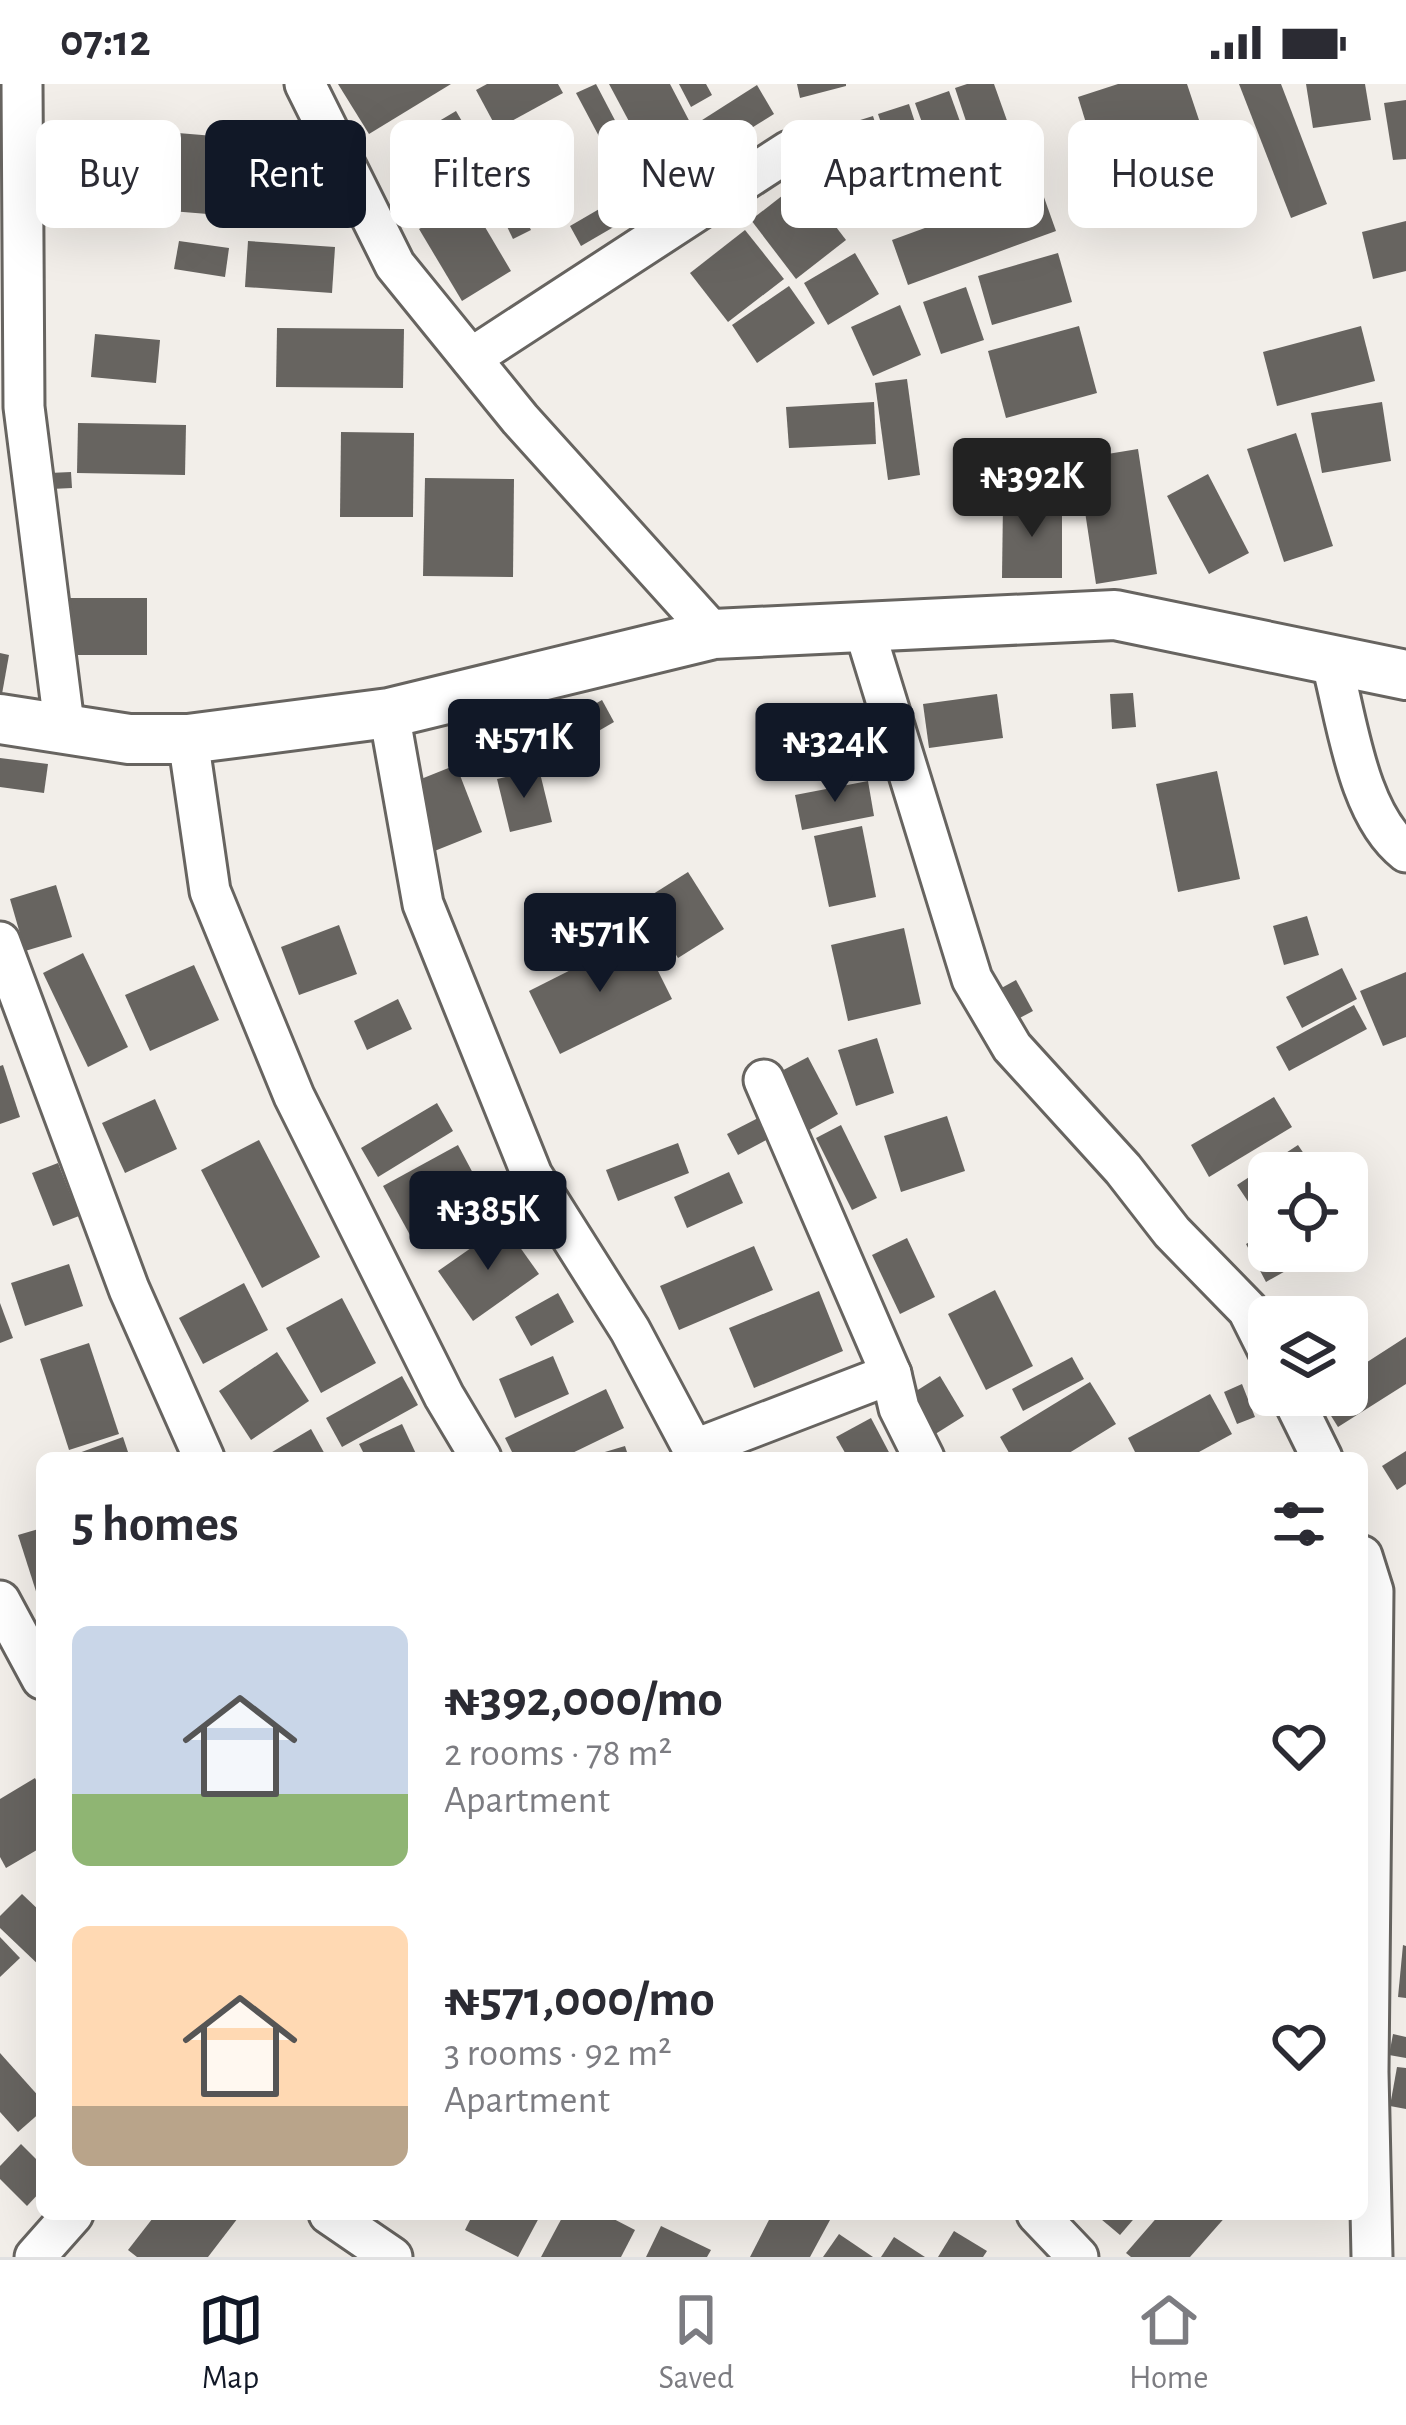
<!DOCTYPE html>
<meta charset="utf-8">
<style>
body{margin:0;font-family:"Alegreya Sans",sans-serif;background:#f7f7f7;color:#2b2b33;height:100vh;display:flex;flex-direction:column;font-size:45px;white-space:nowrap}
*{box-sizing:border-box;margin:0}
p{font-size:39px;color:#7c7c81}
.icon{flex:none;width:66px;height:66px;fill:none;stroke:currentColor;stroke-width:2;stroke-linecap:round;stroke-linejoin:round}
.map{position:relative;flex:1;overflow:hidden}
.details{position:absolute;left:36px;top:1368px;width:1332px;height:768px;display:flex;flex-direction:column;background:#fff;border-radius:18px;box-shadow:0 12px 48px #0002}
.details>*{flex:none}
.banner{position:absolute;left:36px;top:36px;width:1335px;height:108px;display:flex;gap:24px}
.buttons{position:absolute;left:1248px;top:1068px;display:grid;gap:24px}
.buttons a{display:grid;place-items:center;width:120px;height:120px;border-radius:18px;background:#fff;box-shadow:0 12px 48px #0002;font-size:60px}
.price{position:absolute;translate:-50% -102px;padding:0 27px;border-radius:12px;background:#111827;color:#fff;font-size:39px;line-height:78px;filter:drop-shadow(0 3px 6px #0008)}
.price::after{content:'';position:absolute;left:50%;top:72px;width:36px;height:27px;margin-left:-18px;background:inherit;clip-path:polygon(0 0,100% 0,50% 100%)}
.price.on{background:#222;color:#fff}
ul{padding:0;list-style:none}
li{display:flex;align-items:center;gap:36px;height:300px;padding:0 36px}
li span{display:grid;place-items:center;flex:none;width:336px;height:240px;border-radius:18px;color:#555}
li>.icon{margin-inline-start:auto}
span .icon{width:144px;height:144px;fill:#fffc;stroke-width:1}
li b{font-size:51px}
h2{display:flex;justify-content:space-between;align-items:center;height:144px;padding:0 36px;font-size:51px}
.tag{padding:0 42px;border-radius:18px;background:#fff;box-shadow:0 12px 48px #0002;font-size:42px;line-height:108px}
.tag.on{background:#111827;color:#fff}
.status{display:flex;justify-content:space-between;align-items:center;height:84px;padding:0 60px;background:#fff;direction:ltr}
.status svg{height:33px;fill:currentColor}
.tabs{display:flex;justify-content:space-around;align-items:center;height:168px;border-top:3px solid #e1e1e2;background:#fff;font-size:33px;color:#7c7c81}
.tabs a{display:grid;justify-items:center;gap:6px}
.tabs .on{color:#111827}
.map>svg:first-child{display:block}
.building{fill:#676460}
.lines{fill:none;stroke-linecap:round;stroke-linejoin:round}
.minor-casing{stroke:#676460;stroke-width:45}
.tertiary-casing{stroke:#676460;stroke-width:54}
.minor{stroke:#fff;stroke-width:39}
.tertiary{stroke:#fff;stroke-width:48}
</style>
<div class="status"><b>07:12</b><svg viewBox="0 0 49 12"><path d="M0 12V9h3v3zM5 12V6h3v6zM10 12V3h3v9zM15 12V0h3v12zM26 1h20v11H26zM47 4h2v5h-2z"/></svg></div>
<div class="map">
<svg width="1406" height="2173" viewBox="0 0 1406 2173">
<rect width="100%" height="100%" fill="#f2eee9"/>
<!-- building -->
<g class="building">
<polygon points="338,0 451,0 369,50"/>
<polygon points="487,0 558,0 563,9 497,45 476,6"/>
<polygon points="596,0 630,65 611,75 576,9"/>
<polygon points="609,0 670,0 694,46 647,71"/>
<polygon points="679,0 706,0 712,11 691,23"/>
<polygon points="797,0 846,0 846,2 800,14"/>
<polygon points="967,0 994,0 1026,90 988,103 955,4"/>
<polygon points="1118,0 1187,0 1201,42 1097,75 1078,13"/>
<polygon points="1239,0 1281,0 1327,120 1291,134"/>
<polygon points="1306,0 1365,0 1371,36 1313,44"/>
<polygon points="757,1 774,30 716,66 699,38"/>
<polygon points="949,7 983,101 949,114 915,19"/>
<polygon points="1406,16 1406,75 1393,76 1384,19"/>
<polygon points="909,20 940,115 910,125 878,30"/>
<polygon points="456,27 492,89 444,118 407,56"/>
<polygon points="873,32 903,130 868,141 838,43"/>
<polygon points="67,41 136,52 124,117 56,105"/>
<polygon points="178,49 226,53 220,131 171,127"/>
<polygon points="142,56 166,60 155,119 131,115"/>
<polygon points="246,94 320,98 318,135 245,132"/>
<polygon points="801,97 846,156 796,195 751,136"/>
<polygon points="509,101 531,146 513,155 491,110"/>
<polygon points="1040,102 1056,147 908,201 892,156"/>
<polygon points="625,110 636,130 581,162 570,142"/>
<polygon points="469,116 511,187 462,217 419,145"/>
<polygon points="1406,137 1406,187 1373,195 1362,148"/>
<polygon points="745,146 784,195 728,238 690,189"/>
<polygon points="179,157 229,164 225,193 174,185"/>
<polygon points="248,157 335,163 332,209 245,203"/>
<polygon points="855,169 879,210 828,241 804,199"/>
<polygon points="1058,169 1072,218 992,241 978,192"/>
<polygon points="789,202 815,239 757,279 732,241"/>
<polygon points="966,203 984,256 941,270 923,218"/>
<polygon points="900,221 921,271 873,292 851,243"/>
<polygon points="1079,242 1097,309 1006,334 988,267"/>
<polygon points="1361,242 1375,297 1277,322 1263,268"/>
<polygon points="277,244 404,245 403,304 276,303"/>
<polygon points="95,250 160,256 156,299 91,293"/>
<polygon points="907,295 920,391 888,396 875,299"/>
<polygon points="874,318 876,360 789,364 786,323"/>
<polygon points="1382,318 1391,377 1322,389 1311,329"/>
<polygon points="78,339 186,341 185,391 77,389"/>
<polygon points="341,348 414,349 413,433 340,433"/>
<polygon points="1296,349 1333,462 1284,478 1247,365"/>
<polygon points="1138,365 1157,490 1096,500 1077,375"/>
<polygon points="71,388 72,404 51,405 49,389"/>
<polygon points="1208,390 1249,469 1209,490 1167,412"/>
<polygon points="425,394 514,395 513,493 423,492"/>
<polygon points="1062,418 1062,494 1002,494 1003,419"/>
<rect x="57" y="514" width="90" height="57"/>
<polygon points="0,569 9,571 2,610 0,610"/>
<polygon points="1133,609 1136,643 1112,645 1110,610"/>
<polygon points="997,610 1003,654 929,664 923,620"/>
<polygon points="602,616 614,638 569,664 557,641"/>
<polygon points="838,621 856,664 835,673 816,631"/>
<polygon points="0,674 48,680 44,709 0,703"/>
<polygon points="456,681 482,748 432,768 406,701"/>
<polygon points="539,685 552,738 510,748 497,695"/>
<polygon points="1217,687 1240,795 1178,808 1156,700"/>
<polygon points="868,697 874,732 802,746 795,711"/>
<polygon points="862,742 876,813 829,823 814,752"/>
<polygon points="688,788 724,845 678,874 642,817"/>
<polygon points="56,801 72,853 25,867 10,815"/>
<polygon points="1307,832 1319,871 1284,881 1273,842"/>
<polygon points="339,841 357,890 299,911 281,863"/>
<polygon points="904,844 921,920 848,937 831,861"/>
<polygon points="640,851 672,915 560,970 529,907"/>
<polygon points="83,869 128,963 88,983 43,889"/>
<polygon points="194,881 219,936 150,967 125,911"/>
<polygon points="1342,884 1357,915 1302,944 1286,913"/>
<polygon points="1406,888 1406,953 1383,962 1360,907"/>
<polygon points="1016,896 1033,927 1012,938 996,907"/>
<polygon points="398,915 412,945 367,966 354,937"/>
<polygon points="1354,921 1367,945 1289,987 1276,963"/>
<polygon points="877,954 894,1009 856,1022 838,966"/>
<polygon points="808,973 838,1030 804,1049 774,991"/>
<polygon points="3,981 20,1033 0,1040 0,982"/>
<polygon points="1274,1013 1292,1043 1209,1093 1191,1061"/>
<polygon points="155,1015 177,1065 125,1089 102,1039"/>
<polygon points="437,1019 453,1047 378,1093 361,1064"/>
<polygon points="947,1032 965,1087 901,1108 884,1052"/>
<polygon points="760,1033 770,1054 738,1071 727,1050"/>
<polygon points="841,1041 877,1114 852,1126 816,1054"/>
<polygon points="259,1056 320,1173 262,1204 201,1086"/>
<polygon points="678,1059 689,1089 618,1117 606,1086"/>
<polygon points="458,1061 484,1110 410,1151 383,1102"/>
<polygon points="1298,1061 1317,1089 1269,1089 1269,1140 1265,1143 1237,1101"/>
<polygon points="58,1079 79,1132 53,1142 32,1089"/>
<polygon points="729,1088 743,1119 687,1144 674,1113"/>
<polygon points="504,1141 539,1190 473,1237 438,1187"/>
<polygon points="1269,1147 1269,1167 1321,1167 1266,1198 1246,1160"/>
<polygon points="907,1154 935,1213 900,1230 872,1171"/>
<polygon points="754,1162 773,1206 679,1246 660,1202"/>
<polygon points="69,1180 83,1222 25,1242 11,1199"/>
<polygon points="244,1199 268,1246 203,1280 179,1234"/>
<polygon points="995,1206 1033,1282 986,1306 948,1230"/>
<polygon points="819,1207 843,1267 754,1304 729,1244"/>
<polygon points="558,1209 574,1238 531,1262 515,1233"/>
<polygon points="342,1214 376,1279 321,1309 286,1244"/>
<polygon points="0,1219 13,1254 0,1259"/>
<polygon points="1406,1253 1406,1300 1338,1343 1318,1311 1347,1311 1347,1291"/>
<polygon points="89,1259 119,1350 69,1366 40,1275"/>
<polygon points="277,1268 309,1317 251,1356 219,1307"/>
<polygon points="553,1272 569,1310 515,1334 499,1295"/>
<polygon points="1072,1273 1084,1295 1023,1327 1012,1305"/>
<polygon points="402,1292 418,1321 342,1363 326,1334"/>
<polygon points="940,1292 964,1332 929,1354 905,1314"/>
<polygon points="1090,1298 1116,1340 1061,1374 1012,1374 1000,1353"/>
<polygon points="1242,1300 1255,1333 1237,1340 1224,1308"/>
<polygon points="606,1305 624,1344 562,1374 515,1374 505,1354"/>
<polygon points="1210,1310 1232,1350 1188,1374 1138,1374 1128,1354"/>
<polygon points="871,1334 892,1374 848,1374 836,1353"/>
<polygon points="402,1340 418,1374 366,1374 359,1360"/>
<polygon points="311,1345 327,1374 262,1374"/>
<polygon points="123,1353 130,1374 78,1374 76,1370"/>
<polygon points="625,1362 629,1374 588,1374 588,1373"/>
<polygon points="1406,1367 1406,1400 1397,1406 1382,1382"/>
<polygon points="42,1444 42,1523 41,1523 18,1451"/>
<polygon points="35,1694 42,1708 42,1763 6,1784 0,1773 0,1715"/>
<polygon points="22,1810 42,1829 42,1884 0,1844 0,1832"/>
<polygon points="0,1853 20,1874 0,1893"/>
<polygon points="1403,1861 1406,1862 1406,1914 1398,1913"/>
<polygon points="1393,1950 1406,1953 1406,1974 1389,1971"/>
<polygon points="0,1969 42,2016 42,2027 18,2048 0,2028"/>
<polygon points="1397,1983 1406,1984 1406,2025 1390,2022"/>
<polygon points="21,2060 42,2081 42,2106 27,2122 0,2095 0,2082"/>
<polygon points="156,2130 241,2130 208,2173 137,2173 128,2166"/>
<polygon points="473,2130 541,2130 518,2173 465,2146"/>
<polygon points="564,2130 604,2130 635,2146 621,2173 541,2173"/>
<polygon points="772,2130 818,2130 830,2136 810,2173 750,2173"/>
<polygon points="1095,2130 1138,2130 1120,2151"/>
<polygon points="1160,2130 1228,2130 1190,2173 1131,2173 1126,2169"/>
<polygon points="661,2142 711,2166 707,2173 646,2173"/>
<polygon points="954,2147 987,2167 983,2173 938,2173"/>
<polygon points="839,2150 873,2173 823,2173"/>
<polygon points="894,2153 925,2173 881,2173"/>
</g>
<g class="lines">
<!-- minor casing -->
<g class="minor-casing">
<g id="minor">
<polyline points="22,0 24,323 65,648"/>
<polyline points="305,0 395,181 520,335 714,550"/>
<polyline points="471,274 789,67"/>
<polyline points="863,541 972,895 1012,963 1123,1085 1172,1148 1248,1226 1269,1268"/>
<path d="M 1331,576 C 1347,635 1357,730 1406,768"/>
<polyline points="389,629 423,820 532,1091 630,1246 698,1374"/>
<polyline points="188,655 210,807 294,1012 444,1312 481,1374"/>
<polyline points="0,858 129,1205 204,1374"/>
<polyline points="764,996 891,1290 899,1324 924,1374"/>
<polyline points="1291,1311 1322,1374"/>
<polyline points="693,1366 891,1290"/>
<polyline points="1362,1472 1373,1507 1368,1988 1372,2173"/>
<polyline points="0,1517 42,1595"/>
<polyline points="329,2130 392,2173"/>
<polyline points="1037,2130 1078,2173"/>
<polyline points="35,2173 73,2130"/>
</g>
</g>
<!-- tertiary casing -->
<g class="tertiary-casing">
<polyline id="tertiary" points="0,635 129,655 188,655 389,629 714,550 1115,531 1406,591"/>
</g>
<!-- minor -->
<use href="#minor" class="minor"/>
<!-- tertiary -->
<use href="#tertiary" class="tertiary"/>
</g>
</svg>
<div class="buttons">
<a><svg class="icon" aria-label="locate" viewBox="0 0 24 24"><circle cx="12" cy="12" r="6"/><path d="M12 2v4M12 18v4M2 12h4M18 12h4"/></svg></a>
<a><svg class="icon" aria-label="layers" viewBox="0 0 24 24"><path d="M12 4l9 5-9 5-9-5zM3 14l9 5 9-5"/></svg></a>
</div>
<b class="price on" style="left:1032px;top:456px">₦392K</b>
<b class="price" style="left:524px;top:717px">₦571K</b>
<b class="price" style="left:835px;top:721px">₦324K</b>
<b class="price" style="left:600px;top:911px">₦571K</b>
<b class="price" style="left:488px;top:1189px">₦385K</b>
<div class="banner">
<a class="tag">Buy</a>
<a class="tag on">Rent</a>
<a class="tag">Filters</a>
<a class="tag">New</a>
<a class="tag">Apartment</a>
<a class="tag">House</a>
</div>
<section class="details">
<h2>5 homes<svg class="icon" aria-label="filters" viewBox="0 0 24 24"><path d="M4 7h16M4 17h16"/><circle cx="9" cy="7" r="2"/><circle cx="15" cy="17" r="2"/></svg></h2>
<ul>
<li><span style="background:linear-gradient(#c9d6e8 70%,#8fb573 0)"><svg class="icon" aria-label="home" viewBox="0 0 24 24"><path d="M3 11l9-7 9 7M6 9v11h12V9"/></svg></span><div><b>₦392,000/mo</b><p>2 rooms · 78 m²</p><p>Apartment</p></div><svg class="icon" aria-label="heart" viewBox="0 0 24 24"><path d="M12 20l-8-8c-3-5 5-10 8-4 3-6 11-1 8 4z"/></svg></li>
<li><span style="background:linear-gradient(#ffd9b3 75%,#b9a48a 0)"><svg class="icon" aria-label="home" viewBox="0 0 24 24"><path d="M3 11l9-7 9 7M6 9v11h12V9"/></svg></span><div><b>₦571,000/mo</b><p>3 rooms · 92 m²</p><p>Apartment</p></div><svg class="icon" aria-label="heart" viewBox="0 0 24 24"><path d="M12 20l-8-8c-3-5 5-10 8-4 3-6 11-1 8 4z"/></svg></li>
</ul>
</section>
</div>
<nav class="tabs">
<a class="on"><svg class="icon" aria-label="map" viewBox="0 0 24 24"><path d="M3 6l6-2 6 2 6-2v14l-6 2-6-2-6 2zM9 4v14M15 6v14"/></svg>Map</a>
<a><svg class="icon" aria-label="saved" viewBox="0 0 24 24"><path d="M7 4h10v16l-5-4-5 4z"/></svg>Saved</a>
<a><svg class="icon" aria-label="home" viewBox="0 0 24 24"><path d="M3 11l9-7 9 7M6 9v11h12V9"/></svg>Home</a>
</nav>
